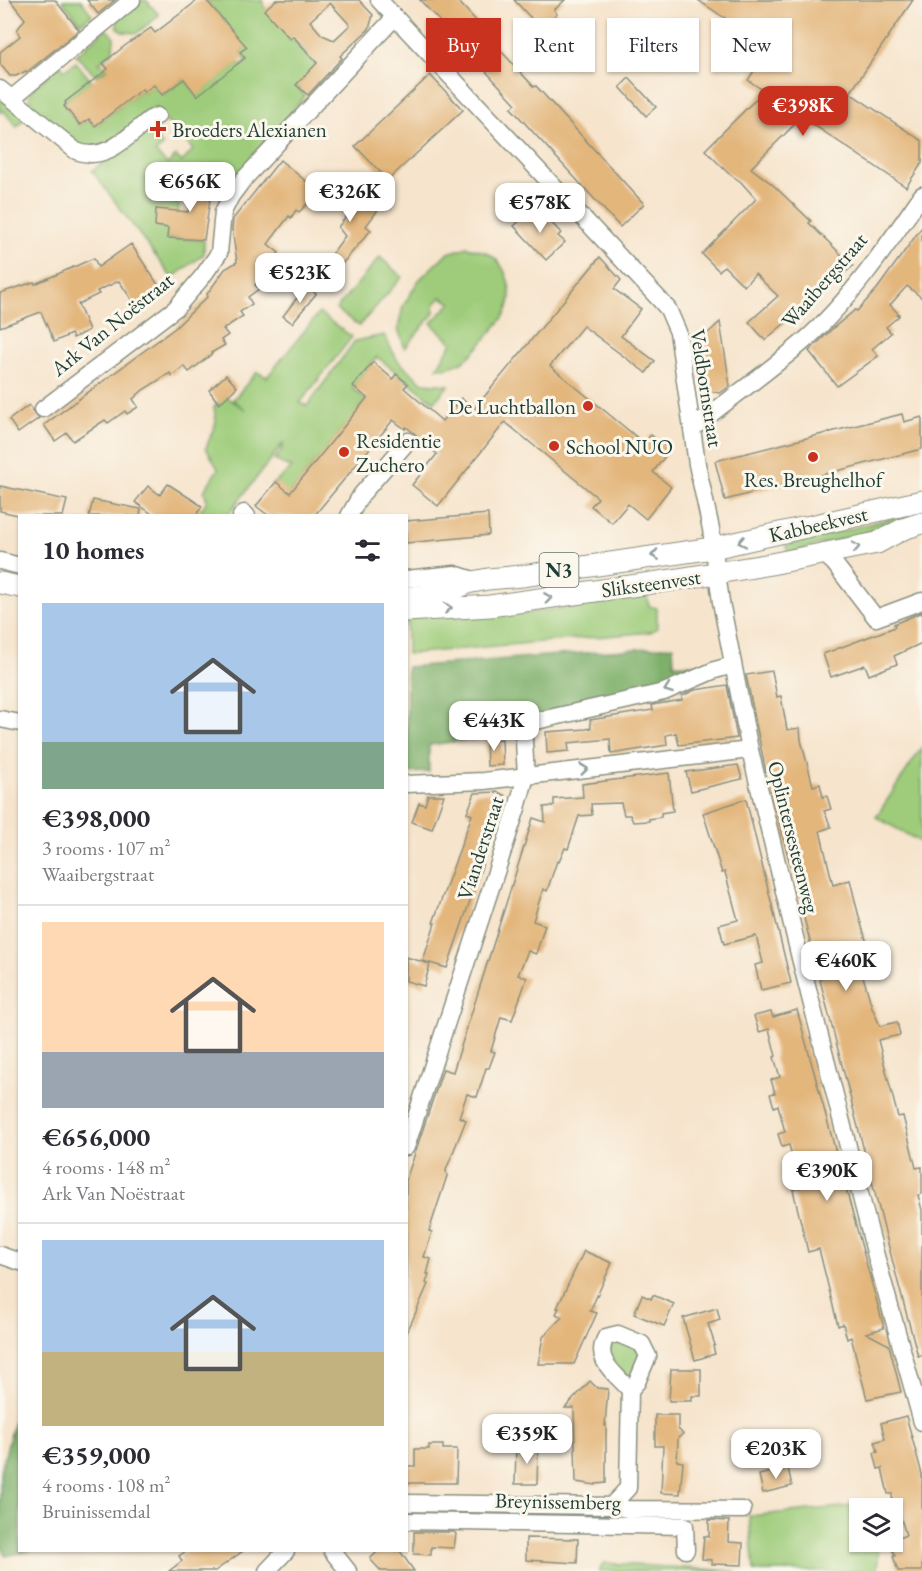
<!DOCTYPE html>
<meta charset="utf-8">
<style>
body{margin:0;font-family:"EB Garamond",serif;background:#f2f2f3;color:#2b2b33;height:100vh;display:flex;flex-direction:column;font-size:22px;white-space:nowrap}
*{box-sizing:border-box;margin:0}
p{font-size:20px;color:#7c7c81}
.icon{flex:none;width:33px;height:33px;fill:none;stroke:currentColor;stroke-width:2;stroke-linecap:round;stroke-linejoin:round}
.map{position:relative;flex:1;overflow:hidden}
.side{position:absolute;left:18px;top:514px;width:390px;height:1038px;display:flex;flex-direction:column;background:#fff;border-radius:0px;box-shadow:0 2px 4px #0004}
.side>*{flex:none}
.guide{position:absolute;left:426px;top:18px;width:405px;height:54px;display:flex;gap:12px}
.buttons{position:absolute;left:849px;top:1498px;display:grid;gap:12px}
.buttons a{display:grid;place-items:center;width:54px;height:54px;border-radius:0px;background:#fff;box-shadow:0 2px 4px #0004;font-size:30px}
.price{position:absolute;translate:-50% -51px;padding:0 14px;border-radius:12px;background:#fff;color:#222;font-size:20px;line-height:39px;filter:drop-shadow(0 2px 3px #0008)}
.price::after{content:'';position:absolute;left:50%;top:36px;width:18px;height:14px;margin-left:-9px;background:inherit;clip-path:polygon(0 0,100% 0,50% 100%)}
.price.selected{background:#c8321e;color:#fff}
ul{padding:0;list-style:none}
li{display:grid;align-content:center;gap:12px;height:318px;padding:0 24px}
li+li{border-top:2px solid #e1e1e2}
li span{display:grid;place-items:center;height:186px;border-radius:0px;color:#555}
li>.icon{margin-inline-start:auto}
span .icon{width:108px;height:108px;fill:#fffc;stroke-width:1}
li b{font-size:26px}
h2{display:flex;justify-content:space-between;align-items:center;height:72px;padding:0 24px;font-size:26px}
.pill{padding:0 21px;border-radius:0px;background:#fff;box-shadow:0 2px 4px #0004;font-size:21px;line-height:54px}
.pill.selected{background:#c8321e;color:#fff}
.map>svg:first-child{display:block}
.green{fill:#9ecc7a;stroke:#5e8457;stroke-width:1.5}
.forest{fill:#7eb06a;stroke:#4e764f;stroke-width:1.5}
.building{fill:#e3b67b;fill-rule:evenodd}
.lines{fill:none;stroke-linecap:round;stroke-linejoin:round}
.minor-casing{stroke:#8a9080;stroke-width:19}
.major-casing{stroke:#8a9080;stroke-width:23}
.minor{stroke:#fff;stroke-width:16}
.major{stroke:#fff;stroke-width:21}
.oneway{stroke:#8f9e9a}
.poi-dot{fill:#c8321e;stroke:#fbf7ec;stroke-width:2}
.labels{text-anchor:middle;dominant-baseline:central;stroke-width:6;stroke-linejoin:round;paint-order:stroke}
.shield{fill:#fbf7ec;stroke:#61756b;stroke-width:1.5}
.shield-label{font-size:20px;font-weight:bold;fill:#1f3d34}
.poi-label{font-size:21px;fill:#1f3d34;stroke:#fbf7ec;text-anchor:start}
.street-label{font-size:21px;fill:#1f3d34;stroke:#fbf7ec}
</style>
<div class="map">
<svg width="922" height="1571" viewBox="0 0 922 1571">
<rect width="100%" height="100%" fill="#fbf7ec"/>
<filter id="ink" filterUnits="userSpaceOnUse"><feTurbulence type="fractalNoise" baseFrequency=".0167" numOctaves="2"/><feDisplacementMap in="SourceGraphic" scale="12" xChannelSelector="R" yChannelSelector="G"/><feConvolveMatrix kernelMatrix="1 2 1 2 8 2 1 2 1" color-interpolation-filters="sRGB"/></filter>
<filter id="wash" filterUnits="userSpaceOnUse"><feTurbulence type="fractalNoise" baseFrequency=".008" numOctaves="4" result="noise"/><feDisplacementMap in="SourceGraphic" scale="24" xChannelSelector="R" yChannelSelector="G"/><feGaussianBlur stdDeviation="1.35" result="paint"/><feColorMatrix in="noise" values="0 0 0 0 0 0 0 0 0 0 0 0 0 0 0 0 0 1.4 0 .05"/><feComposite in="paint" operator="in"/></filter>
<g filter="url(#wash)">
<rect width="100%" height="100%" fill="#f6e4cc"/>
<!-- green -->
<g class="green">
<polygon points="64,0 81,0 92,15 81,23 62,1"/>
<polygon points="142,0 146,0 159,15 137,33 122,32 117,26 117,19"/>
<path d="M 206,0 L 262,0 L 265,9 L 316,65 L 297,86 L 305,96 L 237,175 L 198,173 L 196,186 L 166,183 L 166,199 L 179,204 C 180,217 169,224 167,238 L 204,240 L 204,254 L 172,278 L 92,171 L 154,123 L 159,125 L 152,132 L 163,146 L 155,152 L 167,164 L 176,156 L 182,162 L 193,150 L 187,143 L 192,137 L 182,125 L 174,130 L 155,108 L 105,147 L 83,149 L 38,113 L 29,99 L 33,88 L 60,65 L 65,70 L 76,62 L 92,82 L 65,102 L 64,106 L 80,125 L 89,119 L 95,126 L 142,89 L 144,92 L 154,85 L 163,95 L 184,79 L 197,95 L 238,63 L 241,66 L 247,61 L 240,52 L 246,47 Z"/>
<polygon points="106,29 114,37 113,51 99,63 108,69 96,76 76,55"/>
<polygon points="0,96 26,116 17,127 3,110 0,113"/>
<path d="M 467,247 C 473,249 479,250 485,252 C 506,261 516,292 506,312 C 503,320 495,327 489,334 C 475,352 462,369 437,368 L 452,343 L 431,323 L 451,303 L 441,297 L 434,305 L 434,313 L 405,348 L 398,329 L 403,306 L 419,280 L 446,254 Z"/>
<polygon points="380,257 402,277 359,326 336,309"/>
<polygon points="319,313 352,337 300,403 307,406 355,341 384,335 398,361 423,383 449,385 434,402 377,357 352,388 366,400 287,497 272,485 292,468 274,460 281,451 284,442 227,516 198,516 207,500 204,491 218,469 206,448 216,422 214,407 225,396 246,410 233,400 257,372 267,377"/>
<polygon points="914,512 916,519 788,553 786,546"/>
<polygon points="647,596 649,606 657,608 657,628 651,632 407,654 407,615 465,611 526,613"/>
<polygon points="922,747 922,843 876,817"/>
<polygon points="618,1334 648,1356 630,1390 603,1359"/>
<polygon points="883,1503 883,1509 860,1509 860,1542 879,1542 877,1571 754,1571 749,1516"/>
<polygon points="603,1563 736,1571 599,1571"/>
</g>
<!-- forest -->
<g class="forest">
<polygon points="673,646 674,664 709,665 654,687 537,716 476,721 477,739 429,745 429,772 407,773 407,667"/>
<polygon points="19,1403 20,1551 31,1551 6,1556 0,1546 0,1474"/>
</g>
<g id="blocks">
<!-- building -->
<g class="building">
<polygon points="10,0 55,0 79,30 27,72 26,71 16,76 10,76 0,64 0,52 20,36 17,30 25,19"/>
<polygon points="87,0 115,0 98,14"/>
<polygon points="198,0 206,0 247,47 240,52 245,58 197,96 184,79 162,95 154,85 144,92 142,89 95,126 89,119 80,125 64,106 66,104 65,102 108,69 103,63 126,45 151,28 155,33"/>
<path d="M 276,0 L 359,0 L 373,15 L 369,29 L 340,56 L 342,58 L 308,95 L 296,85 L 317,63 L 293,36 L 290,39 L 264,10 ZM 330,3 L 350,25 L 334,40 L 322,35 L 310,21 Z"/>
<polygon points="420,0 457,0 480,25 478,26 534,87 536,86 644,204 620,227 511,108 516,104"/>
<polygon points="514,0 565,0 554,10 557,14 552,19 557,24 546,34"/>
<polygon points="698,0 913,0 850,93 922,141 922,163 906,187 802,117 751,168 772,184 811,221 809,223 853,266 765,340 749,322 778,296 755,274 744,286 724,266 719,271 702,254 756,199 741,182 728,173 705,150 764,91 748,80 769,48"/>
<polygon points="430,75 463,110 388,180 355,146"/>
<polygon points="629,78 656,107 646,116 620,87"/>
<polygon points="280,160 319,192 299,212 296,210 291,218 289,216 268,244 279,253 255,285 259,289 248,297 252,304 240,312 243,316 223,329 228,335 221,340 225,345 211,353 212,354 189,372 184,366 172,376 170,373 143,390 133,399 138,407 127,414 125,411 108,423 105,420 73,441 67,433 55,441 44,425 175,328 208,296 207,294 225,269 237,262 232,229 233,219"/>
<polygon points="214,172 204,240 167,238 168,228 155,226 156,209 188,212 198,173"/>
<polygon points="336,180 378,210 366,226 371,230 336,271 325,263 345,236 338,227 351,211 327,194"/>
<polygon points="533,209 545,221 548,219 561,233 558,236 565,242 546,260 514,226"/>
<polygon points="922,227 922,298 907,286 890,305 899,314 897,315 899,316 886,327 891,333 872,349 878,356 837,386 809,351 832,329 855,310 857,311 877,289"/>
<polygon points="131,244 161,289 136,306 119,281 97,291 99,294 78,304 89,330 73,338 71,334 54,342 41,312 0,327 0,293 34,282 35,284 94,258 98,267"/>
<polygon points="600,257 621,280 614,289 641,309 621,336 655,361 646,373 583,326 550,366 644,443 651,435 670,450 653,472 671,487 646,519 628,504 612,523 591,506 598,498 505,422 438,506 412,485 437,454 414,433 406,427 405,429 393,420 314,516 269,516 256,506 276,482 290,493 367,398 353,386 373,362 393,379 396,374 408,384 404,388 442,421 461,398 474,409"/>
<polygon points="307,285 316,294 292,323 283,316"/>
<polygon points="720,322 730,386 720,393 704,390 697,343 702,342 707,334"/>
<polygon points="226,375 237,387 219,404 209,390"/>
<polygon points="29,405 39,418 18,433 9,420"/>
<polygon points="902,414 904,422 922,417 922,449 725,500 715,461"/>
<polygon points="168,484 202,506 196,516 155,516 135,502 148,486 160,495"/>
<polygon points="0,486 67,500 63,516 22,516 0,511"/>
<polygon points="93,500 141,509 140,516 89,516"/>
<polygon points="488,514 489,535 406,543 406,521"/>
<polygon points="922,612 922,643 894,656 897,664 869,675 865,665 831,677 823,654 895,627 894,624"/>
<polygon points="772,671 777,697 781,696 787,730 800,728 801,740 813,786 820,784 823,797 827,796 831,809 824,811 831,827 820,831 833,885 850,880 859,917 875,969 862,973 872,1007 880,1026 897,1022 900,1035 878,1040 898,1117 903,1116 916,1168 922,1167 922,1194 918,1195 922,1210 922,1355 918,1356 900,1290 771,790 775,789 770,771 766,772 762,753 746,675"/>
<polygon points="727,685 737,738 679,745 676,733 666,735 667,745 611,754 610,739 568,743 569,751 547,753 546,732 586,729 591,728 590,720 653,710 652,705 682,700 682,696 695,690"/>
<polygon points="502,739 503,765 487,766 486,740"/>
<polygon points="738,765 742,779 691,791 686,772"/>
<polygon points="669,773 673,811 661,813 661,817 649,819 649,821 633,822 630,815 624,815 621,803 591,804 592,815 579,816 568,849 565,848 559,862 557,861 547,891 543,889 533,921 545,925 536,954 528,951 518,975 527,978 512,1020 501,1017 491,1051 495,1052 489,1068 486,1068 477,1097 467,1094 459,1117 466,1120 446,1170 447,1176 429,1231 432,1232 424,1257 431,1259 427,1274 429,1274 426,1283 428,1284 406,1335 406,1180 443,1069 453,1072 533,818 545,822 544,807 554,806 554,799 583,797 582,784"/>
<polygon points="498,792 506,796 447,968 423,961 435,923 433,923 472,815 467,813 475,793"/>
<polygon points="428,795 444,795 432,829 412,822 419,803 425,805"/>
<polygon points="746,799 791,983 761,990 755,965 763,963 756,936 724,944 719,925 738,920 725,872 722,873 703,813"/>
<polygon points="406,957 430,964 424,986 406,981"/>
<polygon points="797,1010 884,1328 866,1333 889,1345 901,1392 867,1399 851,1337 847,1339 843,1324 838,1326 819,1249 808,1252 793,1190 801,1187 789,1145 782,1147 778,1134 785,1132 778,1105 774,1107 770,1094 775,1093 771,1080 780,1077 774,1057 776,1056 769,1029 759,1032 754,1016 771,1012 773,1017"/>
<polygon points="584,1251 612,1263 590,1311 597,1313 574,1364 538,1364 543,1337 562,1317 556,1314 559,1308 557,1308"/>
<polygon points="642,1295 651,1299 653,1295 674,1304 664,1326 634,1314"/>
<polygon points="717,1308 720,1320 708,1324 715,1345 713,1346 715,1354 695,1360 683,1318"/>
<polygon points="671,1369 701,1369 701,1396 692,1396 692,1401 669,1401"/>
<polygon points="590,1381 597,1388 608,1389 605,1425 606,1424 606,1483 596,1484 596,1485 576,1482 574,1408 565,1408"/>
<polygon points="655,1415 678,1415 678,1429 683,1434 678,1438 677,1461 683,1462 680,1494 661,1493 663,1446 655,1446"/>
<polygon points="906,1416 922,1474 922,1571 898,1571 893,1556 895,1556 889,1542 906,1535 899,1512 893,1514 892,1494 888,1494 882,1468 878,1469 874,1453 878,1452 875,1442 885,1439 881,1423"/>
<polygon points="429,1445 443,1445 443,1449 457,1449 456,1483 406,1483 406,1466 415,1466 415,1449 429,1449"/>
<polygon points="516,1447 538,1447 537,1484 515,1484"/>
<polygon points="788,1468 792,1486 763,1493 759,1475"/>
<polygon points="709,1520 729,1521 728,1542 743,1543 742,1565 712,1564 712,1560 702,1559 704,1536 709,1537"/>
<polygon points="414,1532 454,1532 456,1534 454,1548 431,1547 431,1555 414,1554"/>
<polygon points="526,1538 578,1539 577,1563 526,1560"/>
<polygon points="186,1551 243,1551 215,1571 169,1571 182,1561 179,1556"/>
<polygon points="378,1551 400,1551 414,1571 381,1571 370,1559"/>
</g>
</g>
</g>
<g filter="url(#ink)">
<use href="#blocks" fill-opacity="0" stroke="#8a9080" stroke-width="1.5"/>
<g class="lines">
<!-- minor casing -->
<g class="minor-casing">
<g id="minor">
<polyline points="379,0 660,300 668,309 678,332 697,464 711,529 721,602 750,750 800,958 876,1256 922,1422"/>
<path d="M 0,89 L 76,151 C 106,163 128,136 150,119 L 157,116"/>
<polyline points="12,98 132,0"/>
<polyline points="43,409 176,308 203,276 219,253 223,212 231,196 243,180 395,17"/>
<path d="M 692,429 C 729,399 768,372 804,341 C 848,303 889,243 922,195"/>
<polyline points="241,516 244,513 247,516"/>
<polyline points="349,516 361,495 408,441"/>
<polyline points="823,553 834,563 876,618 922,601"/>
<polyline points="0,561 20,566"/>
<polyline points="406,579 455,574 477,581"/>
<polyline points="0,719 20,723"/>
<polyline points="406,784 484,781 750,750"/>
<polyline points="406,1147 517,808 526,776 523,724 664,692 715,670 733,665"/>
<polyline points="0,1255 20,1262"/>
<path d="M 406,1503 L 611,1506 L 628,1488 L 630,1390 L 637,1382 L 648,1356 L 642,1344 L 618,1334 L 606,1337 C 593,1360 615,1373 630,1390"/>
<polyline points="611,1506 627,1509 743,1510"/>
<polyline points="406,1521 685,1526 686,1550"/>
<polyline points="332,1551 348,1571"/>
<polyline points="267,1571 286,1551"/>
</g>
</g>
<!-- major casing -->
<g class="major-casing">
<g id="major">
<polyline points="0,583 20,587"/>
<polyline points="406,598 449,592 467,583 488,579 522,576 713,548 922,501"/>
<polyline points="406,611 490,606 673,580 771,564 877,543 903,529 922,523"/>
</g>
</g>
<!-- minor -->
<use href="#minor" class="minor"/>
<!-- major -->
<use href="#major" class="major"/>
</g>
<!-- one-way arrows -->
<defs><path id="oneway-chevron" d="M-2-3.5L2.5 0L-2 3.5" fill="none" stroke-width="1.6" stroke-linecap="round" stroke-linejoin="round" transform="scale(1.5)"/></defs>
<g class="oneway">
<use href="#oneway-chevron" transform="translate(742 542) rotate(168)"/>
<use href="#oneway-chevron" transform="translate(856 547) rotate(-11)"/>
<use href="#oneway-chevron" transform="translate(655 555) rotate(171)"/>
<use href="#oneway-chevron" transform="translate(548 598) rotate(-8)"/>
<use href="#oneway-chevron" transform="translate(448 608) rotate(-4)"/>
<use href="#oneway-chevron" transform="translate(668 689) rotate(160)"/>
<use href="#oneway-chevron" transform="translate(584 769) rotate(-7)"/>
</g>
</g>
<!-- markers -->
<g class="poi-dot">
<path d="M155 120h6v6h6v6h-6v6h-6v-6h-6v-6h6z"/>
<circle cx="588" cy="406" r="6"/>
<circle cx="554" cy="446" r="6"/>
<circle cx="344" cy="452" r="6"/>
<circle cx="813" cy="457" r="6"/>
</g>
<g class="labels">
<!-- shield labels -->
<rect class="shield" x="539.5" y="553" width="39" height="34" rx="4.5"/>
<g class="shield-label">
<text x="559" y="570">N3</text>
</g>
<!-- poi labels -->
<g class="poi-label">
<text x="172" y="129">Broeders Alexianen</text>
<text x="576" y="406" text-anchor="end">De Luchtballon</text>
<text x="356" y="440">Residentie<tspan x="356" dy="24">Zuchero</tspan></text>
<text x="566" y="446">School NUO</text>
<text x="813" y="479" text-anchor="middle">Res. Breughelhof</text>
</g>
<!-- street labels -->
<g class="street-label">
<text transform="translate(824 280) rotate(-49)">Waaibergstraat</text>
<text transform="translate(112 324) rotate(-39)">Ark Van Noëstraat</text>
<text transform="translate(707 388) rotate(81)">Veldbornstraat</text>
<text transform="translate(818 524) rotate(-13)">Kabbeekvest</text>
<text transform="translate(651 583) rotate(-8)">Sliksteenvest</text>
<text transform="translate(794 837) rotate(76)">Oplintersesteenweg</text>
<text transform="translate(480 848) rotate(-72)">Vianderstraat</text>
<text transform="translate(558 1501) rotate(1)">Breynissemberg</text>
</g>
</g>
</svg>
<div class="buttons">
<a><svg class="icon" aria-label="layers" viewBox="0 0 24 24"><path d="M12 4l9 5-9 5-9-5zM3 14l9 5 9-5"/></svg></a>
</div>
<b class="price selected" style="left:803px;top:137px">€398K</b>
<b class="price" style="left:190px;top:213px">€656K</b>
<b class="price" style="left:350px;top:223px">€326K</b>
<b class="price" style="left:540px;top:234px">€578K</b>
<b class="price" style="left:300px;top:304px">€523K</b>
<b class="price" style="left:494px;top:752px">€443K</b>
<b class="price" style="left:846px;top:992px">€460K</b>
<b class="price" style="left:827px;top:1202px">€390K</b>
<b class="price" style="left:527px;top:1465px">€359K</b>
<b class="price" style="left:776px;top:1480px">€203K</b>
<div class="guide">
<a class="pill selected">Buy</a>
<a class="pill">Rent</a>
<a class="pill">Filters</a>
<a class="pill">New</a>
</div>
<section class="side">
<h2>10 homes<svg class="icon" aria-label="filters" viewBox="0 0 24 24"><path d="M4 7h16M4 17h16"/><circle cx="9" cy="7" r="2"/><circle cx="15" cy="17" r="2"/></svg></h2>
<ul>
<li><span style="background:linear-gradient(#a9c7e8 75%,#7fa58c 0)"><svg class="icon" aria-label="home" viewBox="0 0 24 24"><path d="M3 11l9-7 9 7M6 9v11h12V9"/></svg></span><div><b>€398,000</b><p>3 rooms · 107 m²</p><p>Waaibergstraat</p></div></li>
<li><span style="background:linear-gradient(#ffd9b3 70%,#9aa5b1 0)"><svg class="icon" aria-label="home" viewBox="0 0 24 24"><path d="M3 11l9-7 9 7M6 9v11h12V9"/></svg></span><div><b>€656,000</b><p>4 rooms · 148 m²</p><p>Ark Van Noëstraat</p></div></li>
<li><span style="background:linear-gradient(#a9c7e8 60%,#c2b280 0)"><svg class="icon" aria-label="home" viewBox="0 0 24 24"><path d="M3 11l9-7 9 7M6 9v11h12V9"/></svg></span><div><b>€359,000</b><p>4 rooms · 108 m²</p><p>Bruinissemdal</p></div></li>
</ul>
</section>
</div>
